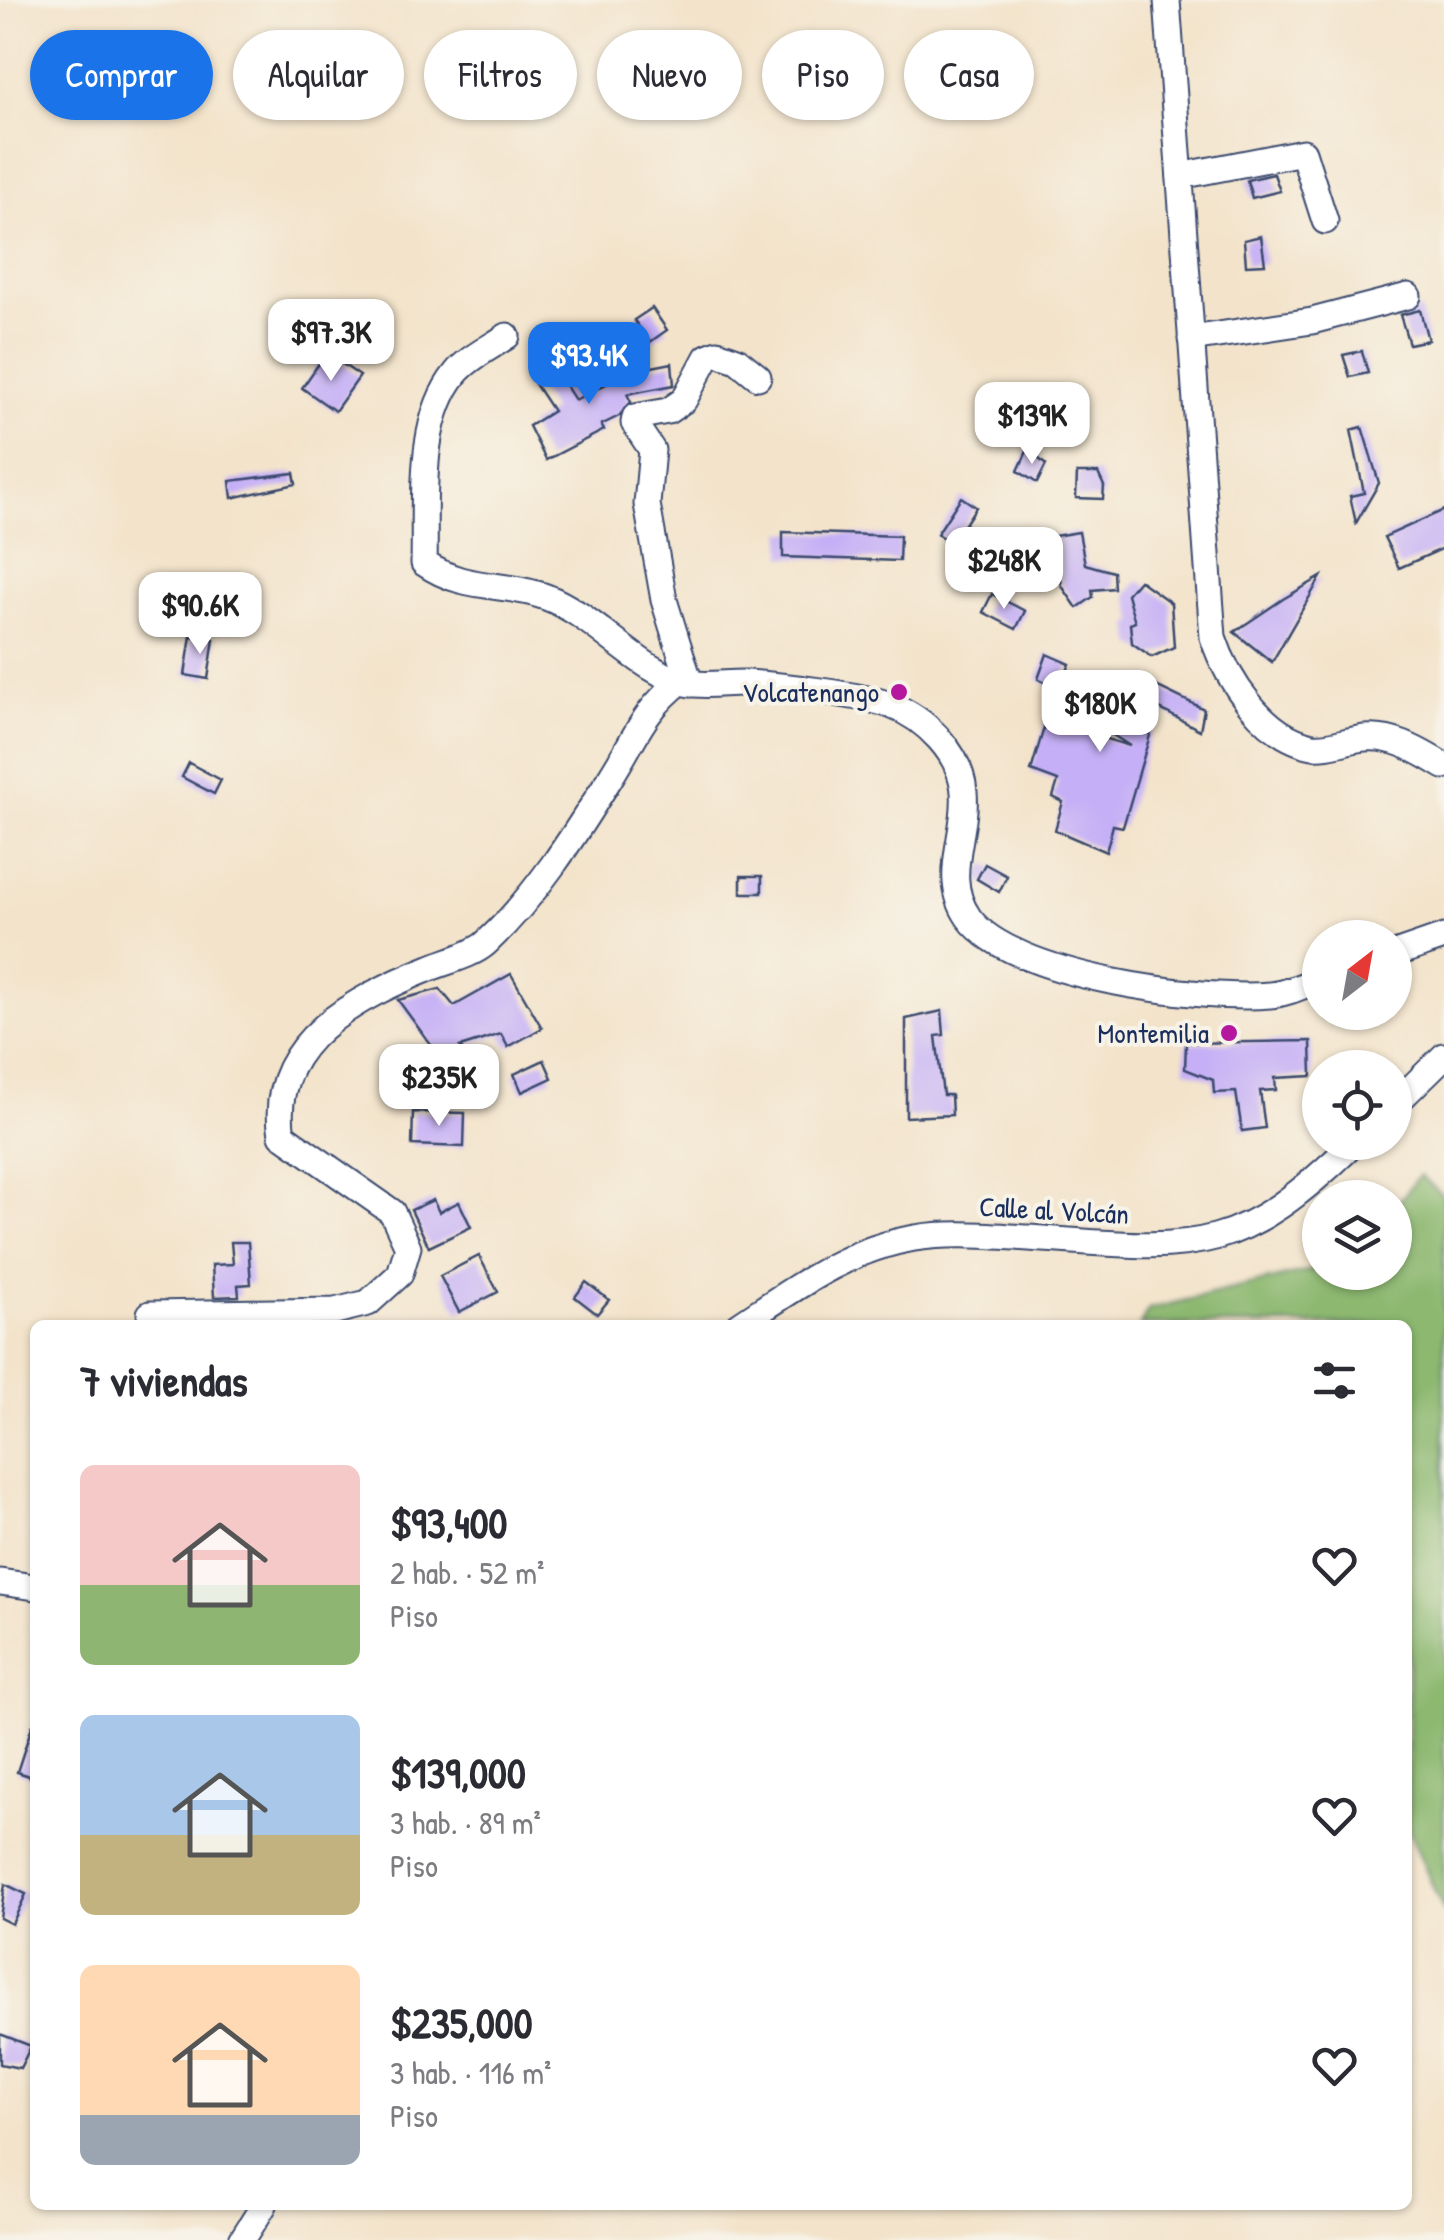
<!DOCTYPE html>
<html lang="es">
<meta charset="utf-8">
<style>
body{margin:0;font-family:"Patrick Hand",sans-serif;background:#f2f2f3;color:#2b2b33;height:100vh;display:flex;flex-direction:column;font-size:38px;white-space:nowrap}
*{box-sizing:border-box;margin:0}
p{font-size:32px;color:#7c7c81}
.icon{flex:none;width:55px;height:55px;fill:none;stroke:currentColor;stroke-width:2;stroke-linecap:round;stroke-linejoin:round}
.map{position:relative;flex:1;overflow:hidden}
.side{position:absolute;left:30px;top:1320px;width:1382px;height:890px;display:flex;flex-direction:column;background:#fff;border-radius:15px;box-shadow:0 2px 8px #0004}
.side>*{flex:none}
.hud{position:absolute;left:30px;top:30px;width:1385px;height:90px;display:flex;gap:20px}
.needle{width:65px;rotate:31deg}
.buttons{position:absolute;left:1302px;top:920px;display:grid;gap:20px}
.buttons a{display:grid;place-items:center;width:110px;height:110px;border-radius:50%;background:#fff;box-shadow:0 2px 8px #0004;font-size:50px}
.price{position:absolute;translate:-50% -85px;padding:0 22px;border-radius:20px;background:#fff;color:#222;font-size:32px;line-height:65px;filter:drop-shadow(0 2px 5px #0008)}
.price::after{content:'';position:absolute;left:50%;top:60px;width:30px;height:22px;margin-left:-15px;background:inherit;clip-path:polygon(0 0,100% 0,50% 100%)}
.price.active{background:#1a73e8;color:#fff}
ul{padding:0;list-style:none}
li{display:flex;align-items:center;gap:30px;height:250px;padding:0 50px}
li span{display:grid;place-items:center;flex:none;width:280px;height:200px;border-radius:15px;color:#555}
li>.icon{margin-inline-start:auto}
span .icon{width:120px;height:120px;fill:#fffc;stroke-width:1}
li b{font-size:42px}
h2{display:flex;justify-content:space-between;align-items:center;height:120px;padding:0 50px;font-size:42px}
.pill{padding:0 35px;border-radius:45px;background:#fff;box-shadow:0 2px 8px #0004;font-size:35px;line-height:90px}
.pill.active{background:#1a73e8;color:#fff}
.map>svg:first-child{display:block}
.forest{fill:#8cb86f;stroke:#547466;stroke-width:2.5}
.building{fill:#c5aff6}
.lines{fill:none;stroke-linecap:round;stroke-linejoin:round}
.minor-casing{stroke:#3b4a6e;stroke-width:29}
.minor{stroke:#fff;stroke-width:25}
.poi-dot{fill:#b5179e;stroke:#f7f3e8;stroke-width:4}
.labels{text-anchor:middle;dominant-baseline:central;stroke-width:8;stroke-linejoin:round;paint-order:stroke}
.poi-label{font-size:28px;fill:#1b2f5e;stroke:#f7f3e8;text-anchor:end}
.street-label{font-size:28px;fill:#1b2f5e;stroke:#f7f3e8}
</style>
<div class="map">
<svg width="1444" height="2240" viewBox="0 0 1444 2240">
<rect width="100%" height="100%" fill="#f7f3e8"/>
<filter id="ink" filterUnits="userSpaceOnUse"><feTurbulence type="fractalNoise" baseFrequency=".01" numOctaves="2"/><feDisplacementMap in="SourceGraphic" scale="20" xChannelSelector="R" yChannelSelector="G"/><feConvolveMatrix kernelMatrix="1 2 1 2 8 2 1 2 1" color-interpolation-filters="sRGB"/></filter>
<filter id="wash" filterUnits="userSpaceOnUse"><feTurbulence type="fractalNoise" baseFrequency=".0048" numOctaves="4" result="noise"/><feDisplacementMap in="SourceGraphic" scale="40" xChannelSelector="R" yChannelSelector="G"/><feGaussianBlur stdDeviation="2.25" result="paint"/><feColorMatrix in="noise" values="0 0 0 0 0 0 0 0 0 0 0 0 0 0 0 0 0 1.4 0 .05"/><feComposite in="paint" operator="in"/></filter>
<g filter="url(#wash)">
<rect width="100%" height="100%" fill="#f3e3ca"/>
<!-- forest -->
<polygon class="forest" points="1420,1175 1444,1197 1444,1912 1408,1829 1408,1325 1140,1325 1149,1309 1320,1268 1320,1272 1395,1272 1395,1206"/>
<g id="blocks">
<!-- building -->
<g class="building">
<polygon points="1274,174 1280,191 1252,198 1247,180"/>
<polygon points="1261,236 1265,264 1246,265 1244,240"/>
<polygon points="652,308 667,330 650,342 634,320"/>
<polygon points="1420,310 1428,340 1409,344 1400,315"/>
<polygon points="1362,351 1368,373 1350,377 1343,355"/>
<polygon points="338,361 360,376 335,411 302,388 320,362 331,370"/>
<polygon points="672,363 674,385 627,394 631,402 619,416 601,425 604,430 546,460 529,426 553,411 535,384 556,371 575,400 632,371"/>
<polygon points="1362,427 1379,483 1356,523 1350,496 1364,493 1351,430"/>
<polygon points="1028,449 1046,465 1037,483 1018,471"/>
<polygon points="294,473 296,484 232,498 230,481"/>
<polygon points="1077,473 1098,473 1104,486 1103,499 1076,498"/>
<polygon points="961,497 976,507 952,544 937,534"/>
<polygon points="1444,510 1444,548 1399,568 1384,537"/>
<polygon points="783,532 900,536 899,561 783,557"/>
<polygon points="1079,532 1085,564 1113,572 1114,588 1092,590 1093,597 1077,608 1062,586 1054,536"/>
<polygon points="246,576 247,593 228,594 227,577"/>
<polygon points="1321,577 1272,662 1234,632 1283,599"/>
<polygon points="1139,580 1171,603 1174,647 1152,657 1132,643 1130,624 1135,622 1127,594"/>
<polygon points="992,594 1025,611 1016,629 983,612"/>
<polygon points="191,636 214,639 208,679 185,675"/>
<polygon points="1047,654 1070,664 1064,678 1133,709 1152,684 1204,709 1200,730 1158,708 1123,827 1113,825 1106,852 1055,830 1063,802 1053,797 1058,781 1031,771 1046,721 1130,746 1080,714 1084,703 1038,679"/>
<polygon points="189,763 221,780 214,794 182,777"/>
<polygon points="985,864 1007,876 999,892 977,879"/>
<rect x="741" y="876" width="21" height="17"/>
<polygon points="511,974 542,1028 508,1047 501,1034 460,1047 465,1053 442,1060 398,1000 440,989 454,1006"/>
<polygon points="942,1011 944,1035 936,1036 943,1095 951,1095 952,1115 906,1117 906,1019"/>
<polygon points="1311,1041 1312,1076 1275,1078 1276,1090 1260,1091 1265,1128 1242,1131 1236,1092 1214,1093 1213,1080 1185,1069 1186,1043"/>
<polygon points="544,1060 552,1078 522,1092 514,1074"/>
<polygon points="413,1112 465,1113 464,1147 412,1145"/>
<polygon points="433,1200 439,1212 459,1202 471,1227 429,1247 411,1210"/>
<polygon points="231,1242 248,1242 251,1284 238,1285 239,1296 214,1297 212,1265 233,1264"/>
<polygon points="479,1256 498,1292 459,1312 440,1276"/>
<polygon points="586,1282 609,1300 597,1314 575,1297"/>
<polygon points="32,1726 35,1726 35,1778 17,1772"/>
<polygon points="5,1884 26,1894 12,1924 0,1918"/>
<polygon points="0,2034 31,2046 20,2068 0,2064"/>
</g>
</g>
</g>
<g filter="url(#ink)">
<use href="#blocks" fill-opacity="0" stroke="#3b4a6e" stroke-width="2.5"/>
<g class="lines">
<!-- minor casing -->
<g class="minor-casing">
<g id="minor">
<path d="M 1167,0 L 1213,637 C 1227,680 1264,737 1313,746 C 1326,748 1345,741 1358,739 C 1390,733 1418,750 1444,766"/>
<polyline points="1180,176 1303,152 1325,221"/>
<path d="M 507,336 C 491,347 468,358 456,373 C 416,422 426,504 424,563 C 466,592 502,581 546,597 C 595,615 639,673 687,683 C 707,687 728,682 748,683 C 779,685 863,695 890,705 C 925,718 961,753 964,792 C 968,835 940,877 969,918 C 1012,977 1200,1001 1270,995 C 1286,994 1304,985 1320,979"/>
<polyline points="1191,339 1312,321 1408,296"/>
<polyline points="690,684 664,600 647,504 652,450 634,423 635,417 668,411 684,400 707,357 717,353 737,360 758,377"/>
<polyline points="1395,954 1444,937"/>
<polyline points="1395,1104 1444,1056"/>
<path d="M 150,1314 L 335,1311 L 368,1303 L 400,1274 L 408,1247 L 392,1212 L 282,1135 C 266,1042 358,997 430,968 C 447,961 473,955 486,943 C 536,896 574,836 610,778 C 637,736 641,713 681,681"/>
<path d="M 739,1325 C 795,1288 847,1249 915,1238 C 953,1232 991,1236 1029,1238 C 1191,1249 1232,1262 1355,1142"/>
<polyline points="0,1582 35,1587"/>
<polyline points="242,2240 264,2205"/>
</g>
</g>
<!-- minor -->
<use href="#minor" class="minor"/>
</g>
</g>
<!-- markers -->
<g class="poi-dot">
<circle cx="899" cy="692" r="10"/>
<circle cx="1229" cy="1033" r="10"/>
</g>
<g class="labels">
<!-- poi labels -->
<g class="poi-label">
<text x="879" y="692">Volcatenango</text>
<text x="1209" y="1033">Montemilia</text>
</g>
<!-- street labels -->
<g class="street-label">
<text transform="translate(1054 1210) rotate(3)">Calle al Volcán</text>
</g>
</g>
</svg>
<div class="buttons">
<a><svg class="needle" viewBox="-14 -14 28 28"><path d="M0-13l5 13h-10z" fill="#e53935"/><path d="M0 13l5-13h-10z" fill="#7c7c81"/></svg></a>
<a><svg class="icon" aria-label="locate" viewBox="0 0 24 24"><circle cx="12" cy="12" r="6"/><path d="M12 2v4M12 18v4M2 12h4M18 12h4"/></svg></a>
<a><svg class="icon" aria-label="layers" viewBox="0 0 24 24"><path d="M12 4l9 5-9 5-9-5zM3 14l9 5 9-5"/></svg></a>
</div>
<b class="price" style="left:331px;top:384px">$97.3K</b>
<b class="price active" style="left:589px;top:407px">$93.4K</b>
<b class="price" style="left:1032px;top:467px">$139K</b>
<b class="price" style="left:1004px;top:612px">$248K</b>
<b class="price" style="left:200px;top:657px">$90.6K</b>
<b class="price" style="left:1100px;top:755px">$180K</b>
<b class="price" style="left:439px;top:1129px">$235K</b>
<div class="hud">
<a class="pill active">Comprar</a>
<a class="pill">Alquilar</a>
<a class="pill">Filtros</a>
<a class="pill">Nuevo</a>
<a class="pill">Piso</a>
<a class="pill">Casa</a>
</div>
<section class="side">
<h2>7 viviendas<svg class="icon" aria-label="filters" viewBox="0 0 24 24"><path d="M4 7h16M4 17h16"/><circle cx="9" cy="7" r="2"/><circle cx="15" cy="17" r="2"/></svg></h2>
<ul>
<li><span style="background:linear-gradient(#f6c9c9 60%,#8fb573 0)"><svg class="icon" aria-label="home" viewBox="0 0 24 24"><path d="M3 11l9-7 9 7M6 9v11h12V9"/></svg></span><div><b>$93,400</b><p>2 hab. · 52 m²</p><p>Piso</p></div><svg class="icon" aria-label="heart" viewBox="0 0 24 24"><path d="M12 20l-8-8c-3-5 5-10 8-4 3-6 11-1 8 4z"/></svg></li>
<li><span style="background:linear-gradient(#a9c7e8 60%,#c2b280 0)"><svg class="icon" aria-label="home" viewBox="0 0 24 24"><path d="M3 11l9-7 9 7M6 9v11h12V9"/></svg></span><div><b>$139,000</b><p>3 hab. · 89 m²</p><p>Piso</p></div><svg class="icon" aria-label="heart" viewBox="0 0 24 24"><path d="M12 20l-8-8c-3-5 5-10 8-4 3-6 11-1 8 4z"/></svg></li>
<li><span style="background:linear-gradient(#ffd9b3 75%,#9aa5b1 0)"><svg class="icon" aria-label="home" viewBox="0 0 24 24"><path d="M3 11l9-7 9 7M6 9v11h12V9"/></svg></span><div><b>$235,000</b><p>3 hab. · 116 m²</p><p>Piso</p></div><svg class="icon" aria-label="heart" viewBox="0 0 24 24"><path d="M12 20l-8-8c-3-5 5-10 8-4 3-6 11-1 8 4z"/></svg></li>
</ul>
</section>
</div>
